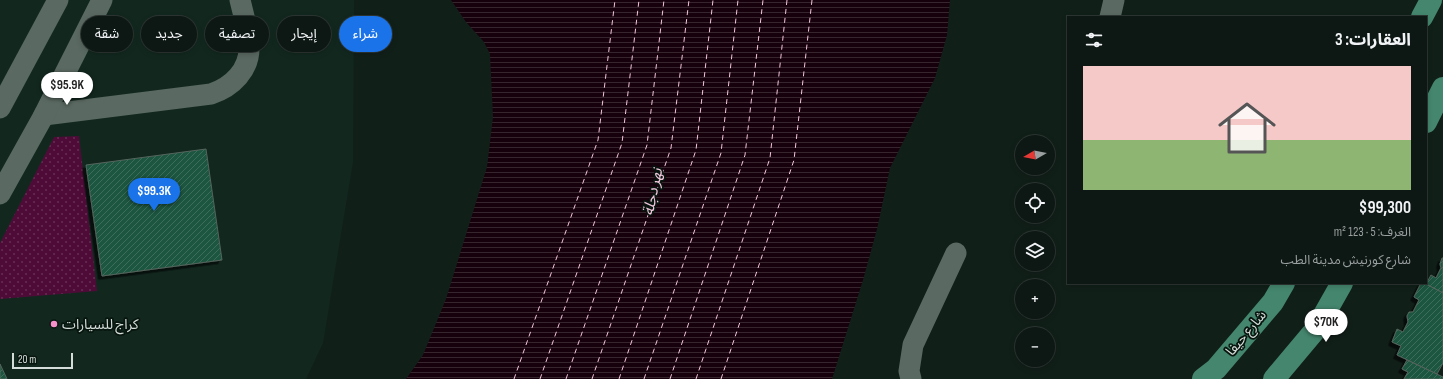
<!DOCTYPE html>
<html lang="ar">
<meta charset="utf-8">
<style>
body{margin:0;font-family:"Sofia Sans Condensed","Noto Sans Arabic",sans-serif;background:#16201c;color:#f1f3f6;direction:rtl;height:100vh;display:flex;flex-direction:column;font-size:15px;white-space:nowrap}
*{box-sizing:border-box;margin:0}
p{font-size:13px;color:#9a9fa0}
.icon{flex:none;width:22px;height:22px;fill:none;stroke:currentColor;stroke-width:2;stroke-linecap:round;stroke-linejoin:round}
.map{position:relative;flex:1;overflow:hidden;direction:ltr}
.panel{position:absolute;left:1067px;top:16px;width:360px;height:268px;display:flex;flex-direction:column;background:#0d1713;border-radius:0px;box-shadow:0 2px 6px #0003,0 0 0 1px #2d3633;direction:rtl}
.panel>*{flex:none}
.hud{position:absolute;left:12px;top:16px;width:380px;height:36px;direction:rtl;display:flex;gap:8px}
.needle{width:26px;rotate:261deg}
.tools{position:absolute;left:1015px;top:135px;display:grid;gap:8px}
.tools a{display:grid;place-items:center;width:40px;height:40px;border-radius:50%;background:#0d1713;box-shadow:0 2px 6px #0003,0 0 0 1px #2d3633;font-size:20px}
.scale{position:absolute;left:12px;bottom:10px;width:61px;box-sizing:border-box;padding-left:4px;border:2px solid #d4ddd9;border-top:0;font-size:11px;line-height:14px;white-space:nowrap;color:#d4ddd9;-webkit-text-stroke:3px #081610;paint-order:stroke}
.price{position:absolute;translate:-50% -34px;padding:0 9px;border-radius:14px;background:#fff;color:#222;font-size:13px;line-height:26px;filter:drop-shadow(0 1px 2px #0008)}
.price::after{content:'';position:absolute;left:50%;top:24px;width:12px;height:9px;margin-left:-6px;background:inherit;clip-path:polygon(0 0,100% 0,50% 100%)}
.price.current{background:#1a73e8;color:#fff}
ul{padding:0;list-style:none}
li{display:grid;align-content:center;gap:8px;height:212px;padding:0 16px}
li+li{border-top:1px solid #2d3633}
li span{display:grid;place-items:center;height:124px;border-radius:0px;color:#555}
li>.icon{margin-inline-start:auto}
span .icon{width:72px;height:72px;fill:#fffc;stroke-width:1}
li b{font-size:17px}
h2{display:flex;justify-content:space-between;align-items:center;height:48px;padding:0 16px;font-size:17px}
.chip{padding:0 14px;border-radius:18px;background:#0d1713;box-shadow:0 2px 6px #0003,0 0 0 1px #2d3633;font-size:14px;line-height:36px}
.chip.current{background:#1a73e8;color:#fff}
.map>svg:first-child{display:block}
.built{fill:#12281f}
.green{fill:url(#green-dots)}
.water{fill:url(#water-rules)}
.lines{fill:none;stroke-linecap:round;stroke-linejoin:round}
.ferry{stroke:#f3c7de;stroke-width:1;stroke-dasharray:5 4;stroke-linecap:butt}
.building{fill:url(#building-hatch);stroke:#55645d;filter:url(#shadow)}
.minor{stroke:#5a6962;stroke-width:21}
.major{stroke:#44866e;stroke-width:22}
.poi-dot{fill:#f890cc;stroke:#081610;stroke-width:1.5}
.labels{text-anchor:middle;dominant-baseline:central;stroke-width:3.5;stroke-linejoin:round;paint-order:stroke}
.poi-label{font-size:14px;fill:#d4ddd9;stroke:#081610;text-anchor:start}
.street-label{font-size:14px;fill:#d4ddd9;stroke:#081610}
.water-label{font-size:15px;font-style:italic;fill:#f3c7de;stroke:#081610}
</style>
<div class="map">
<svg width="1443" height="379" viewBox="0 0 1443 379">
<defs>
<pattern id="green-dots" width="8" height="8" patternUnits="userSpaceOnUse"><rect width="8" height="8" fill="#4f0b38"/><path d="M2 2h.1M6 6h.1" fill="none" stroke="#672e54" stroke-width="1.8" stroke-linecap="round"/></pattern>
<pattern id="water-rules" width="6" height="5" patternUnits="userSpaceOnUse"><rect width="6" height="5" fill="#16000b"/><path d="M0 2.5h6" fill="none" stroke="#37252e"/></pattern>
<pattern id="building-hatch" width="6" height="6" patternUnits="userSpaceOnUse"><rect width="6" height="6" fill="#1c5641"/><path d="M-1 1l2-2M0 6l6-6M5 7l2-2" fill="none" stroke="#3c6e5c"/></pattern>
<filter id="shadow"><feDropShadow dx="-3.5" dy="3.5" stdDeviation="0" flood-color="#0009"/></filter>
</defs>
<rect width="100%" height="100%" fill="#111f19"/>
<!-- built -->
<polygon class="built" points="0,0 354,0 353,162 323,343 306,379 0,379"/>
<!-- green -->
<polygon class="green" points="79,136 97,291 0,299 0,243 54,137"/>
<!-- water -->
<polygon class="water" points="451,0 950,0 947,35 935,78 890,168 877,229 863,280 832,379 406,379 423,355 446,299 487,167 493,117 490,54 484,42 466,22"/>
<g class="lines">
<!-- ferry -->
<g class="ferry">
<polyline points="514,379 598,140 615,0"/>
<polyline points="540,379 622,143 639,0"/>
<polyline points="566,379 647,145 664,0"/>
<polyline points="592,379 671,148 689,0"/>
<polyline points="619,379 696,150 713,0"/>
<polyline points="644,379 721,153 738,0"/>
<polyline points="670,379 745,155 763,0"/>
<polyline points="696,379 770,158 787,0"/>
<polyline points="721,379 794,160 812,0"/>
</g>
</g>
<!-- building -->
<g class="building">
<polygon points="206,149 222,260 102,276 86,165"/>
<polygon points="1442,258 1443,258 1443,293 1426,284 1431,275 1436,278 1441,268 1440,264"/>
<polygon points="1421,283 1424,283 1443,293 1443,363 1437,374 1397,355 1401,346 1392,342 1397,329 1403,332 1408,322 1407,316 1409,312 1413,312 1419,300 1414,297"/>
<polygon points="1407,360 1443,377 1443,379 1404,379 1408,372 1402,369"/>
<polygon points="0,364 7,379 0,379"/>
</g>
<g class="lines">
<!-- minor -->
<g class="minor">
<polyline points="1110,17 1114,0"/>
<polyline points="0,108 58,0"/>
<path d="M 44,115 L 211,94 C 232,87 250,70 249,46 C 249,33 243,13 240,0"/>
<polyline points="0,194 44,115 102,0"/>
<polyline points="911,379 909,371 913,345 956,253"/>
</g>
<!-- major -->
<g class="major">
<polyline points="1422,17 1431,0"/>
<polyline points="1426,122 1443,88"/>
<polyline points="1203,379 1216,369 1273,302 1284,283"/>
<polyline points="1274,379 1316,329 1342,283"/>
</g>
</g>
<!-- markers -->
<circle class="poi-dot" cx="54" cy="324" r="4"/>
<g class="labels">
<!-- poi labels -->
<g class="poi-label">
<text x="62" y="324">كراج للسيارات</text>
</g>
<!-- street labels -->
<g class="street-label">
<text transform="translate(1246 333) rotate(-50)">شارع حيفا</text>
</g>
<!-- water labels -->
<g class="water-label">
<text transform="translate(653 192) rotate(-78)">نهر دجلة</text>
</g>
</g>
</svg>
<div class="tools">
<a><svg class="needle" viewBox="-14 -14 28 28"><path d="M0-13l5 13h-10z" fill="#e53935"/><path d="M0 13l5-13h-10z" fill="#9a9fa0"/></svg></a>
<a><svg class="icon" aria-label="locate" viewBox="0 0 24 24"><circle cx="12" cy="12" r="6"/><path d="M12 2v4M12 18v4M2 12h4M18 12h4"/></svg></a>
<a><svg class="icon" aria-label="layers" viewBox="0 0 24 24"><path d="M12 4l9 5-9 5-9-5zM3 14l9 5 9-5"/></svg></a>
<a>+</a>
<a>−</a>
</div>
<div class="scale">20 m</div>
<b class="price" style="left:67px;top:106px">$95.9K</b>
<b class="price current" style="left:154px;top:212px">$99.3K</b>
<b class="price" style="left:1326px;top:343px">$70K</b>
<div class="hud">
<a class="chip current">شراء</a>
<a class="chip">إيجار</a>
<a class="chip">تصفية</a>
<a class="chip">جديد</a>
<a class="chip">شقة</a>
</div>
<section class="panel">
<h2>العقارات: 3<svg class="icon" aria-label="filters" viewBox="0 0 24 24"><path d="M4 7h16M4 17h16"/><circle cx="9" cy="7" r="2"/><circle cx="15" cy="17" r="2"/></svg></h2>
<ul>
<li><span style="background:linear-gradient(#f6c9c9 60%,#8fb573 0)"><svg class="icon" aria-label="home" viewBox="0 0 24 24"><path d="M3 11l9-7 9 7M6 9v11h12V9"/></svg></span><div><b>$99,300</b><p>الغرف: 5 · 123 m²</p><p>شارع كورنيش مدينة الطب</p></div></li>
</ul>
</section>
</div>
